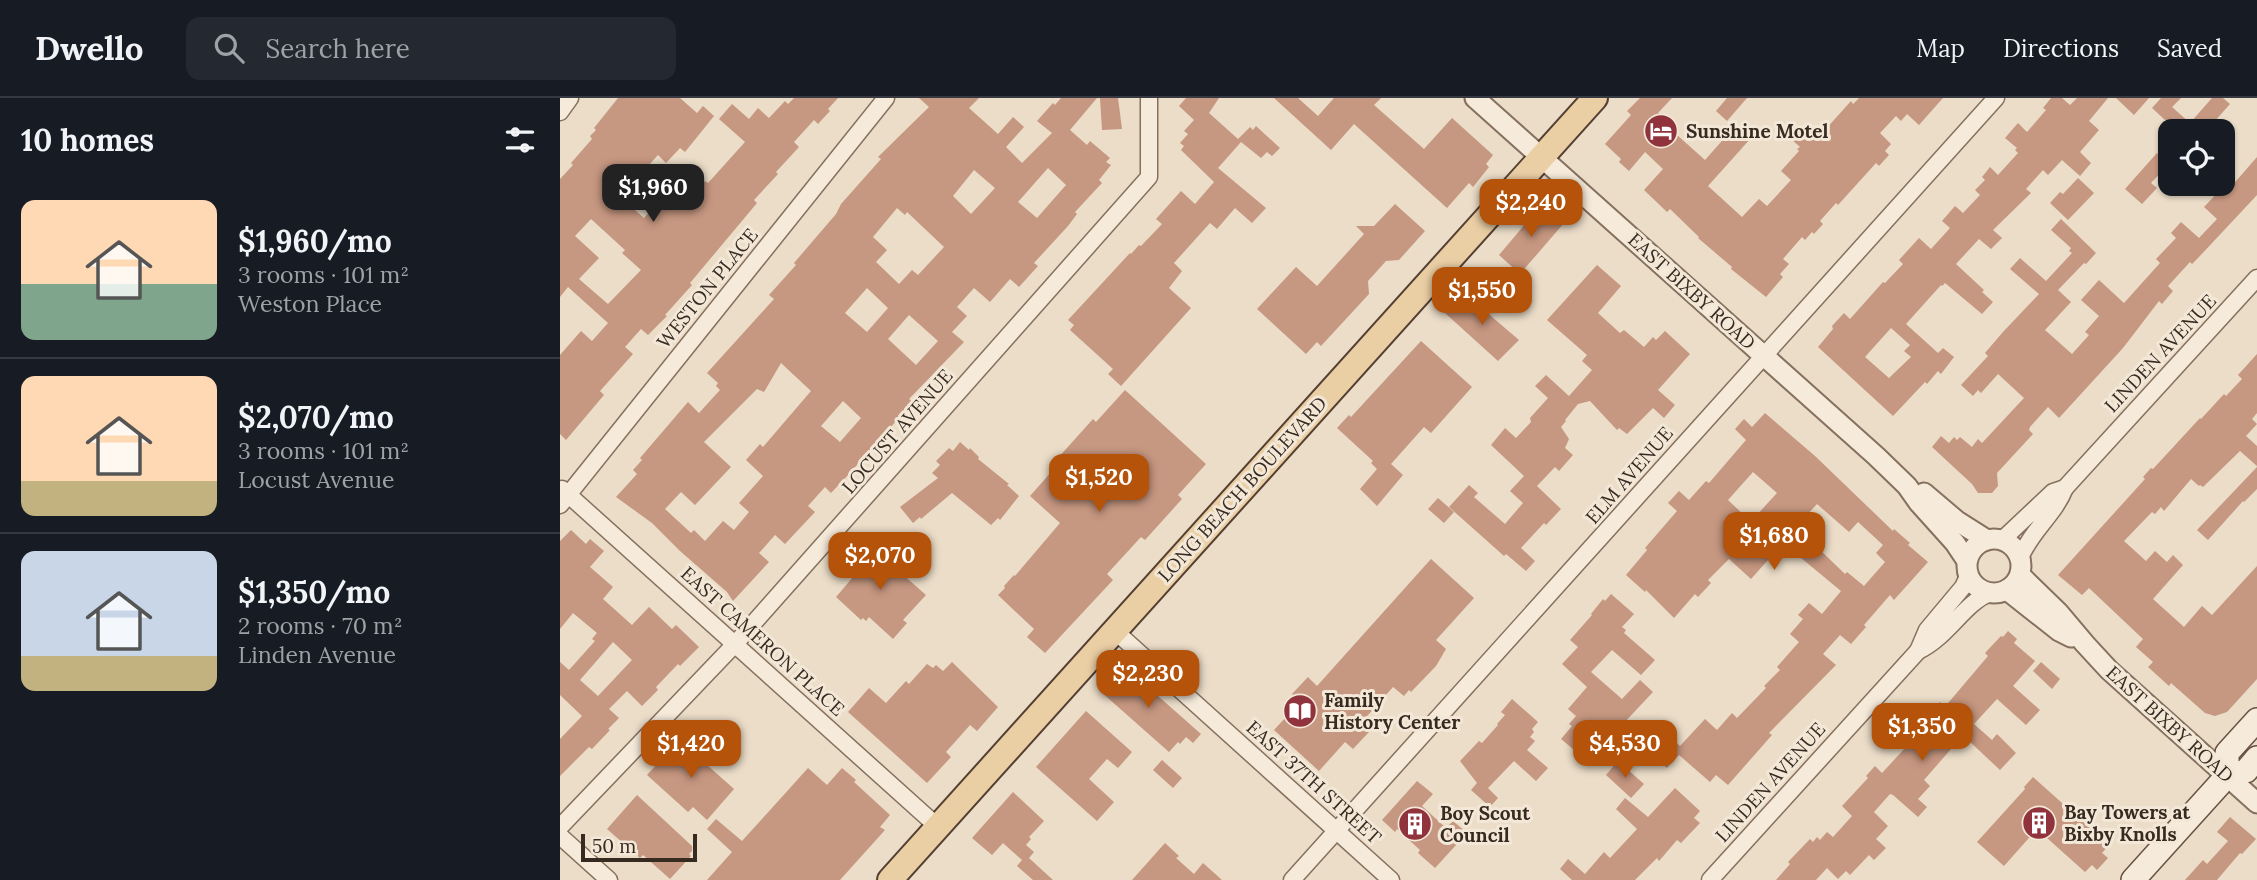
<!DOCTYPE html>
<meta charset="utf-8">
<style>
body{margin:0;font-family:Lora,serif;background:#242831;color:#f1f3f6;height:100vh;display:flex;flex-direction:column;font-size:26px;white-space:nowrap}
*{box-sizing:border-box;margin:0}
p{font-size:23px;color:#9ea1a6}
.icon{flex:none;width:38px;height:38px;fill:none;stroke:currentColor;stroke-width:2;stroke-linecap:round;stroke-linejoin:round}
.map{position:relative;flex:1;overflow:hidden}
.drawer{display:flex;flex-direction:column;background:#171b24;width:560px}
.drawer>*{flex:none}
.buttons{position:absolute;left:1598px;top:21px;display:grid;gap:14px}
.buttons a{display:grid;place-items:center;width:77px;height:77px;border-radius:14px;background:#171b24;box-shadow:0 2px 5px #0004;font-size:35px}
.scale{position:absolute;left:21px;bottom:18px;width:116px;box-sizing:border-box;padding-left:7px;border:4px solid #372a21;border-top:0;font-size:19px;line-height:24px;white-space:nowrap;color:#372a21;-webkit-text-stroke:5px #f3e8d7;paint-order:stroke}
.price{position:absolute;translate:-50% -60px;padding:0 16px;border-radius:14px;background:#b45309;color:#fff;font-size:23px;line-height:46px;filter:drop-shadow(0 2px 4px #0008)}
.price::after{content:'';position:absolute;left:50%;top:42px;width:21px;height:16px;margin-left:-10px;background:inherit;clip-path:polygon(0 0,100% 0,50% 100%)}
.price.selected{background:#222;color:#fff}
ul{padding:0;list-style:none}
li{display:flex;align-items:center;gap:21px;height:175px;padding:0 21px}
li+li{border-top:2px solid #363941}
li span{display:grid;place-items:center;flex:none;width:196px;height:140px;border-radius:14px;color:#555}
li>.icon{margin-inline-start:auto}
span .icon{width:84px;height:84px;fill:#fffc;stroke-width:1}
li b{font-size:30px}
h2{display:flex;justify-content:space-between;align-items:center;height:84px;padding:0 21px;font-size:30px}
header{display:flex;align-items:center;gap:42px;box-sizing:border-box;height:98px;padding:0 35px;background:#171b24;border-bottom:2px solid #363941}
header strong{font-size:33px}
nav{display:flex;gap:38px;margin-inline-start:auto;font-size:24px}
.search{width:490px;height:63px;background:#242831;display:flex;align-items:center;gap:18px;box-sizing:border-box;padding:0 24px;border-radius:14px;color:#9ea1a6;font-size:26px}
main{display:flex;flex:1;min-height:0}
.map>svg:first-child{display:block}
.building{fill:#c69781;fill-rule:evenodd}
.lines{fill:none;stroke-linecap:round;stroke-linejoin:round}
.minor-casing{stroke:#86705e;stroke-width:19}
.tertiary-casing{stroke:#86705e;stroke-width:23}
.secondary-casing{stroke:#685142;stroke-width:26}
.primary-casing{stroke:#543f32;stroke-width:28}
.minor{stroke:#f6ebdb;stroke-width:16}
.tertiary{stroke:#f6ebdb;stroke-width:19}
.secondary{stroke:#f6ebdb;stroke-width:23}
.primary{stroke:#eacea4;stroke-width:24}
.labels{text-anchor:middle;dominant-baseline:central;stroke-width:6;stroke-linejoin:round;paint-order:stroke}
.poi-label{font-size:19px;font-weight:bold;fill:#372a21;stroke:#f3e8d7;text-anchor:start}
.street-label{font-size:19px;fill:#372a21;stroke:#f3e8d7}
</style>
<header>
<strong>Dwello</strong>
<div class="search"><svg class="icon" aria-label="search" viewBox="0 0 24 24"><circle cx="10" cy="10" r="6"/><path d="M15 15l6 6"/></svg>Search here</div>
<nav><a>Map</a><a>Directions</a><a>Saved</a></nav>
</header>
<main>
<section class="drawer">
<h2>10 homes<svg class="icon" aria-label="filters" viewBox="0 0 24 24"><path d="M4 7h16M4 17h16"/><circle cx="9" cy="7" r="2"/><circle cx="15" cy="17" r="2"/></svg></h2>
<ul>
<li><span style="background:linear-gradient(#ffd9b3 60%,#7fa58c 0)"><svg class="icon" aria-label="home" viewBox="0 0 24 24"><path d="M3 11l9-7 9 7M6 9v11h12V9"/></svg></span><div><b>$1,960/mo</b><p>3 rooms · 101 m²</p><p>Weston Place</p></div></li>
<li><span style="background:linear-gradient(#ffd9b3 75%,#c2b280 0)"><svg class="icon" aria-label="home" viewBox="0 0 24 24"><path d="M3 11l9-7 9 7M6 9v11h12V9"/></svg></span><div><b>$2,070/mo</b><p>3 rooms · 101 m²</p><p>Locust Avenue</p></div></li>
<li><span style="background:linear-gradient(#c9d6e8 75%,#c2b280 0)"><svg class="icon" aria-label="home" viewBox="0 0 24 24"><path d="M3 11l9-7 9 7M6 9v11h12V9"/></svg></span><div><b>$1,350/mo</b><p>2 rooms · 70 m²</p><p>Linden Avenue</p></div></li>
</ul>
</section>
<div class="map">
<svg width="1697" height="782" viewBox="0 0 1697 782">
<rect width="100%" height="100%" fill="#ebddc8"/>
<!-- building -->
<g class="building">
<path d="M 58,0 L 120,0 L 137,15 L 143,8 L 154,18 L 125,54 L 120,50 L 106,65 L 98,57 L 77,80 L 71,74 L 52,92 L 84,120 L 93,110 L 95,111 L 121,82 L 135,95 L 145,83 L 148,85 L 185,44 L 159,21 L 172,6 L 189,21 L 198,10 L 209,20 L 225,3 L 228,6 L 234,0 L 278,0 L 268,11 L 270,13 L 258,26 L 254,22 L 234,44 L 239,49 L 216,74 L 218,76 L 194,102 L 197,105 L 130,185 L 132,187 L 105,217 L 107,218 L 88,237 L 81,231 L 65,249 L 73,256 L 40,293 L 44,297 L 6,342 L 0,336 L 0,257 L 21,233 L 32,243 L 48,225 L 8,189 L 0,199 L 0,81 L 13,67 L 11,65 L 32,41 L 30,38 L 36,32 L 34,30 ZM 31,121 L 65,152 L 62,155 L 81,172 L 48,206 L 19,181 L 39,160 L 15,138 Z"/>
<path d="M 359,0 L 419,0 L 409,10 L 438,36 L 453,19 L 464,29 L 446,49 L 462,65 L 492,35 L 477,23 L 493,5 L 495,7 L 501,0 L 537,0 L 510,32 L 527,47 L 530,43 L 550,60 L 546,64 L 551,67 L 539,82 L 542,85 L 515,114 L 517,116 L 508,128 L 474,165 L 478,168 L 459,189 L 450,181 L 430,204 L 414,190 L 397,209 L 407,218 L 392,234 L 404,244 L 349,301 L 353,304 L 289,376 L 271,395 L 265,389 L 248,408 L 255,414 L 225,446 L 215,437 L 199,455 L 209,464 L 173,503 L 167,494 L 120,453 L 92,425 L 56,399 L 77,376 L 73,372 L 82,362 L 80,360 L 128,304 L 139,315 L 160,292 L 156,288 L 158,285 L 147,275 L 214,201 L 209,197 L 236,167 L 234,165 L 276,116 L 281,106 L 321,61 L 318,59 L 369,9 ZM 488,70 L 506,87 L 477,120 L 458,104 ZM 414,72 L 435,90 L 411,116 L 393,98 ZM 337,110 L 345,117 L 347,114 L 384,149 L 358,177 L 352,172 L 339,186 L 316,164 L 327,152 L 313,139 ZM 307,190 L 328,210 L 307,234 L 285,215 ZM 349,217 L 378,243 L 356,267 L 328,241 ZM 221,265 L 251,293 L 203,349 L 200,346 L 186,362 L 203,378 L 179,405 L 189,414 L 174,432 L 163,423 L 145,443 L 134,432 L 131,435 L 105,411 L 121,394 L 135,407 L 171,369 L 144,344 L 197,291 L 204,294 ZM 283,303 L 301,320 L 280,344 L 261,328 Z"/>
<polygon points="540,0 558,0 562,31 542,32"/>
<polygon points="626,0 659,0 649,15 678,41 690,29 693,32 696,28 720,50 712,58 707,54 701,60 681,44 658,70 706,110 692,125 675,110 657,131 650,125 614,165 622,173 609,190 631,210 561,288 548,276 553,271 510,232 514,227 508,222 570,155 571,156 579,147 581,148 602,126 596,121 621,93 635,106 654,84 621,52 624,48 620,45 628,36 624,33 634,22 619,8"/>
<polygon points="714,0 738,0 758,18 774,0 821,0 814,7 864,51 892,20 933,57 926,66 929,69 913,89 909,85 887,110 794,26 771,52"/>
<polygon points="1080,0 1112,0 1098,15 1101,17 1098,20 1145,62 1176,27 1191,40 1148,88 1182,119 1199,101 1207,108 1231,82 1221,73 1239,53 1237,51 1240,49 1231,41 1242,29 1256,42 1291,3 1293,6 1299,0 1383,0 1359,27 1347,16 1341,23 1336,18 1320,35 1331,46 1325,53 1329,57 1319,68 1316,65 1278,107 1276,105 1260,123 1263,126 1254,136 1252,134 1245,142 1242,139 1223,161 1229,166 1220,176 1223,179 1206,199 1171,171 1172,169 1138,140 1139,139 1110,111 1107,114 1084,92 1103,71 1085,54 1069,73 1059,64 1061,61 1045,46 1071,17 1067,13"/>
<polygon points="1167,0 1187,0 1167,23 1156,13"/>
<path d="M 1491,0 L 1502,0 L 1510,7 L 1517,0 L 1548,0 L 1529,23 L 1539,32 L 1520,54 L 1531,65 L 1520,78 L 1502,62 L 1488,77 L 1483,72 L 1466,91 L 1471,95 L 1433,132 L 1442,140 L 1431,151 L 1419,141 L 1396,166 L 1424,192 L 1422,194 L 1433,204 L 1422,216 L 1385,185 L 1382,188 L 1381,187 L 1346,226 L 1378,255 L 1383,250 L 1394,259 L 1381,276 L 1378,273 L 1367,286 L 1365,284 L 1333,318 L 1258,249 L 1273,231 L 1272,228 L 1284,215 L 1290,221 L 1323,184 L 1325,185 L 1343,166 L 1339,162 L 1359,140 L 1371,151 L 1390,130 L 1382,123 L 1395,108 L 1403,115 L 1420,97 L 1415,92 L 1425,82 L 1422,79 L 1430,69 L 1438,77 L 1458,55 L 1455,52 L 1457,50 L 1445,40 L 1458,25 L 1467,34 L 1486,12 L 1483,10 ZM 1331,230 L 1350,247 L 1344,253 L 1351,259 L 1329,280 L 1305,259 Z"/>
<polygon points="1556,0 1589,0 1574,17"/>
<polygon points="1601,0 1621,0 1612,9 1630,25 1652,0 1663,0 1670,6 1646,33 1617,33 1592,10"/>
<polygon points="1597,55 1609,66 1591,85 1597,90 1582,106 1565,91"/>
<polygon points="1697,59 1697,97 1639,159 1632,166 1630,164 1608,188 1613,193 1602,206 1599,203 1563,250 1499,320 1488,309 1470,329 1469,332 1473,336 1437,375 1438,388 1432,395 1418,395 1412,386 1372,349 1381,338 1389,345 1394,339 1397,342 1400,339 1412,349 1418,341 1422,345 1464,300 1438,276 1421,295 1418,292 1413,298 1401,287 1428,258 1425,255 1443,234 1479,196 1450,171 1460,160 1486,183 1512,155 1509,153 1511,150 1491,132 1501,121 1536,155 1526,166 1524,165 1498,192 1511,204 1485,232 1512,256 1529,237 1525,234 1539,218 1521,202 1539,182 1564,205 1600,165 1596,161 1616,140 1611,135 1621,124 1639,140 1657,121 1644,109 1662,90 1664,92 1668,88 1670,90"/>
<polygon points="1518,80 1534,95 1508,122 1490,105 1500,94 1503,96"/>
<polygon points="835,106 865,133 839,162 826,163 808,183 809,196 761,248 757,244 746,256 697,211 736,169 757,188 804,136 796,128 814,128"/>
<polygon points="982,106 1004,125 960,176 939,157"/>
<polygon points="1037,167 1061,188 1038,215 1060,235 1064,232 1084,249 1093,239 1096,242 1105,233 1130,256 1098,292 1115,307 1104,320 1093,310 1067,336 1059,330 1057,332 1030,303 1018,306 1005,322 1006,323 1001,329 1009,341 1005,350 1013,357 999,373 995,369 977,388 1001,411 986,427 984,425 961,450 975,463 966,473 946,456 944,458 889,409 909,387 918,395 914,399 945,426 963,405 950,393 964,378 931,347 945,330 956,340 971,324 970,320 988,300 975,288 986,277 1009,298 1032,272 1022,263 1027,257 987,222"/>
<polygon points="904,195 959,242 938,263 885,215"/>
<polygon points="861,243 912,289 871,335 864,329 831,366 843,377 817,408 800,391 817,371 811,365 813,363 777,330 789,317 791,319"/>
<polygon points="1697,256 1697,315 1692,321 1697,326 1686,338 1697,348 1697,368 1680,353 1643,389 1640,387 1639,388 1631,381 1604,413 1601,409 1595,416 1592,414 1564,443 1586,463 1595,453 1607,464 1613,457 1623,467 1593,501 1624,529 1642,508 1652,517 1697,468 1697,581 1667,614 1655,618 1645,615 1611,585 1609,588 1588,569 1593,564 1576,549 1583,541 1529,490 1522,497 1498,477 1585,381 1583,379 1591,370 1593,371 1640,320 1641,321 1664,296 1666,298 1682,281 1678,277"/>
<polygon points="565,292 646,366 618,397 622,401 585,442 581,439 547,476 553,482 485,555 467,539 474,531 438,497 445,490 444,488 454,477 455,478 500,425 470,398 500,364 497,361 533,321 536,324"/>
<path d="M 1205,315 L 1255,358 L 1333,433 L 1334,431 L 1350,445 L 1348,447 L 1368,464 L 1334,502 L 1330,497 L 1304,527 L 1306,529 L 1291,546 L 1280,537 L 1263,556 L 1276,567 L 1209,635 L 1212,637 L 1168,687 L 1156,677 L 1150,684 L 1119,657 L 1107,670 L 1096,661 L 1113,641 L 1120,648 L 1145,621 L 1157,632 L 1172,615 L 1177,620 L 1206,590 L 1204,588 L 1220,572 L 1217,569 L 1239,544 L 1230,536 L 1243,521 L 1238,517 L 1249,505 L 1262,516 L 1281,493 L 1223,445 L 1191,481 L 1169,461 L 1148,482 L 1151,485 L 1138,499 L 1135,496 L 1114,520 L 1086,492 L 1085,494 L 1066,477 L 1087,452 L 1085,450 L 1117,413 L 1108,405 L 1119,393 L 1129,402 L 1146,383 L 1149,385 L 1186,342 L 1175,331 L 1184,321 L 1192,329 ZM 1193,374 L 1217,395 L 1195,419 L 1190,416 L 1187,420 L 1168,402 ZM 1257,406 L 1289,434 L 1298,424 L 1323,447 L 1316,455 L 1325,464 L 1304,488 L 1287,474 L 1285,476 L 1257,449 L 1255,452 L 1233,432 Z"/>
<polygon points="400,344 409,352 410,350 419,359 418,361 449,386 447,387 459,398 440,422 438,420 431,427 392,395 361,421 360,419 353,425 340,409 378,380 372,375 380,367 376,363 389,350 393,353"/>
<polygon points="1697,369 1697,391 1684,404 1683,403 1648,442 1637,432"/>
<polygon points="878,400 894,414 884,425 868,411"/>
<path d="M 11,432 L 26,446 L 30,441 L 44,453 L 30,469 L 53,489 L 43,501 L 72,527 L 89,509 L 112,531 L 116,527 L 139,549 L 120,568 L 118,566 L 96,589 L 98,592 L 82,608 L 67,593 L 49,611 L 59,620 L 48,631 L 50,632 L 32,651 L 29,649 L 0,678 L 0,641 L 22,618 L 0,597 L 0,564 L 9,572 L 35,543 L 32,541 L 37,535 L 13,515 L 0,531 L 0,443 ZM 53,544 L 72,562 L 38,598 L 20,582 Z"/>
<polygon points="307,445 366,497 343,522 347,525 333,541 309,519 306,523 303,520 301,522 276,499 299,472 290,464"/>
<polygon points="871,461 914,500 876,542 886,551 876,568 851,594 849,592 844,598 833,589 800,626 809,634 793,651 785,644 759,673 714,632 740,604 732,596 748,579 757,588"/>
<polygon points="1051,496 1074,516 1062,529 1066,532 1064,535 1095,562 1081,577 1052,552 1031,574 1062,601 1080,582 1093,594 1062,627 1056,622 1041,639 1039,637 1019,656 1001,641 1012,628 1009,626 1016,618 1008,611 1027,589 1002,566 1018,549 1010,542 1032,517 1031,516 1043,501 1045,503"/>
<polygon points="1448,533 1457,541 1454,545 1475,563 1453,588 1480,612 1466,627 1437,601 1414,626 1432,642 1437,636 1456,655 1440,672 1408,642 1403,647 1398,643 1364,682 1370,688 1358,701 1367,709 1358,719 1333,697 1330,696 1314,714 1328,728 1316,741 1326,750 1314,762 1309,757 1290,777 1286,773 1278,781 1267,770 1256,782 1216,782 1230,766 1228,764 1250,741 1253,744 1257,739 1260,742 1267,734 1273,739 1292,718 1282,708 1308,680 1306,678 1315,668 1322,675 1346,649 1341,644 1380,604 1384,608 1389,604 1428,558 1425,555 1441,538 1443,539"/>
<polygon points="392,564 438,609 417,633 410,627 386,654 391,659 367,685 288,614 309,590 326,605 346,583 349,586 367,566 373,570 376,567 383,573"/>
<polygon points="1481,564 1500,581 1492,591 1473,573"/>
<polygon points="563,567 641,636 633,645 626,639 620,646 618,644 609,654 540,593"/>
<polygon points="952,601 978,624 972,631 974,634 970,639 975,643 967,652 988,670 976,683 954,663 928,690 938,700 930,709 911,692 917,685 900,663 919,643 922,645 938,627 937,626 945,617 941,614"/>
<polygon points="526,613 572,654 558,670 547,661 529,681 554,704 537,723 476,669"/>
<polygon points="122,639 149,663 146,666 174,691 147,722 133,709 128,714 87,677"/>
<polygon points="602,662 622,680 613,690 593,672"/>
<polygon points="1058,663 1084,686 1071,700 1046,677"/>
<polygon points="248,670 267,687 282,670 296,682 294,684 330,717 320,729 325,732 280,782 147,782 172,754 147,731 156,721 182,743"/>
<polygon points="1473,679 1549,747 1542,755 1548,760 1537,772 1532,767 1525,774 1477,731 1444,768 1417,744 1465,691 1464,689"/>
<polygon points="857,683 873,696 862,708 886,730 893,723 907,735 875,770 858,755 860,752 837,731 835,734 822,722"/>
<polygon points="1115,690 1140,713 1134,720 1140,725 1121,745 1117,742 1099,763 1097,760 1075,782 1012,782 1000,771 1008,761 1025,776 1044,754 1050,760 1077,731 1056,711 1065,700 1088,719"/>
<polygon points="453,694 484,723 469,739 471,741 466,747 474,754 469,760 493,782 473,782 457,768 462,762 443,745 432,757 412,740"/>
<polygon points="77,697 132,748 132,753 129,756 131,758 110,781 83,757 80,760 47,731"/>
<polygon points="1670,719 1696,741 1682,756 1680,755 1657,782 1625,782 1643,762 1647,766 1668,743 1657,734"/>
<polygon points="605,745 619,758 616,760 634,776 643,765 662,782 572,782"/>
</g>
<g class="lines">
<!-- minor casing -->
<g class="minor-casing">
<g id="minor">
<polyline points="0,14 10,0"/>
<polyline points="1505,390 1697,180"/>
<polyline points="2,391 378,729"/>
<polyline points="0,407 326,0"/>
<path d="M 1442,442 L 1493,394 L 1505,390 C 1495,416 1471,433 1460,460"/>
<path d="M 1409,476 L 1403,489 L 1367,532 L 1358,553 C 1388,539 1404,505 1430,495"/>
<polyline points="555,533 831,782"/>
<polyline points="0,729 175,546 589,79 589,0"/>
<polyline points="0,738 49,782"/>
<path d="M 732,782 C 968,522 1200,259 1436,0"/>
<polyline points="1150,782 1358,553"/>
</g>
</g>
<!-- tertiary casing -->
<g class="tertiary-casing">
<g id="tertiary">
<polyline points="915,0 1316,358 1347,388 1359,405 1395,445 1407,463"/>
<polyline points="1364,395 1397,423 1427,442"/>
<circle cx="1434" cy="468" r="27"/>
<polyline points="1460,477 1498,514 1525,546 1549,572 1697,705"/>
<polyline points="1447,492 1499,533 1511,539"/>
</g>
</g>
<!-- secondary casing -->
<g class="secondary-casing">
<g id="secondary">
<polyline points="1667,678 1667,655 1697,622"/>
<polyline points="1573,782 1667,678 1686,673 1697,660"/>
</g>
</g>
<!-- primary casing -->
<g class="primary-casing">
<polyline id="primary" points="330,782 1035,0"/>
</g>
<!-- minor -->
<use href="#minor" class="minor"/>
<!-- tertiary -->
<use href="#tertiary" class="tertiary"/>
<!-- secondary -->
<use href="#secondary" class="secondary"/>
<!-- primary -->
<use href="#primary" class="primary"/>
</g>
<!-- icons -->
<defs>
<g id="hotel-disc" transform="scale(1.75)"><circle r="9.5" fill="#90333d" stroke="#f3e8d7"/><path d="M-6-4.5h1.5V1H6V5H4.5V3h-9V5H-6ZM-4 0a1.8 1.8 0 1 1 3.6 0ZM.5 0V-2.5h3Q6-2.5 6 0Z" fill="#fff"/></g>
<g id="library-disc" transform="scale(1.75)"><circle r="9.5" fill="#90333d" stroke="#f3e8d7"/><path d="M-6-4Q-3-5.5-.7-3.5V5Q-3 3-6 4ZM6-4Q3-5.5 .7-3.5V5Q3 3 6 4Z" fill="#fff"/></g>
<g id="building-disc" transform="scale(1.75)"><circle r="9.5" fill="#90333d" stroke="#f3e8d7"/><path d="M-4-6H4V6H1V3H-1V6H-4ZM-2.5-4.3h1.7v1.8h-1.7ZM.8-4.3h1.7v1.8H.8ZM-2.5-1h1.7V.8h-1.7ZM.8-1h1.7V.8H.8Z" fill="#fff"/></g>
</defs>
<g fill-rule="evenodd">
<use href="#hotel-disc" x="1101" y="33"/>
<use href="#library-disc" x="740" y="613"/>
<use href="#building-disc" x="1479" y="725"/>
<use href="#building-disc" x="855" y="726"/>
</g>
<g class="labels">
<!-- poi labels -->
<g class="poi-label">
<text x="1126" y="33">Sunshine Motel</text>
<text x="764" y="602">Family<tspan x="764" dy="22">History Center</tspan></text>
<text x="1504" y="714">Bay Towers at<tspan x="1504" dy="22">Bixby Knolls</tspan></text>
<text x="880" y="715">Boy Scout<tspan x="880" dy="22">Council</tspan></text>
</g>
<!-- street labels -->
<g class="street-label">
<text transform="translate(147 190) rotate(-51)">WESTON PLACE</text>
<text transform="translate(1132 193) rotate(42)">EAST BIXBY ROAD</text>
<text transform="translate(1600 255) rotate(-47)">LINDEN AVENUE</text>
<text transform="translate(337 333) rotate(-49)">LOCUST AVENUE</text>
<text transform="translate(1069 377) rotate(-49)">ELM AVENUE</text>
<text transform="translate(682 391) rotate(-48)">LONG BEACH BOULEVARD</text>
<text transform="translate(203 543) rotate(42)">EAST CAMERON PLACE</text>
<text transform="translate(1610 626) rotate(42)">EAST BIXBY ROAD</text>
<text transform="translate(754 684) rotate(42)">EAST 37TH STREET</text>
<text transform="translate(1210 684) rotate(-48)">LINDEN AVENUE</text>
</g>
</g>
</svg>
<div class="buttons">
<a><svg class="icon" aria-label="locate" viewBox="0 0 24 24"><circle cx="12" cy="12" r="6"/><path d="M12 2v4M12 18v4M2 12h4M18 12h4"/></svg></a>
</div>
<div class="scale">50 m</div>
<b class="price selected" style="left:93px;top:126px">$1,960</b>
<b class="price" style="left:971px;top:141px">$2,240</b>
<b class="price" style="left:922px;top:229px">$1,550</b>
<b class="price" style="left:539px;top:416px">$1,520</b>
<b class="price" style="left:1214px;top:474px">$1,680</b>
<b class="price" style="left:320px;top:494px">$2,070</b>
<b class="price" style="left:588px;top:612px">$2,230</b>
<b class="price" style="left:1362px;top:665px">$1,350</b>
<b class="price" style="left:131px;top:682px">$1,420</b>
<b class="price" style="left:1065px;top:682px">$4,530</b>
</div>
</main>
